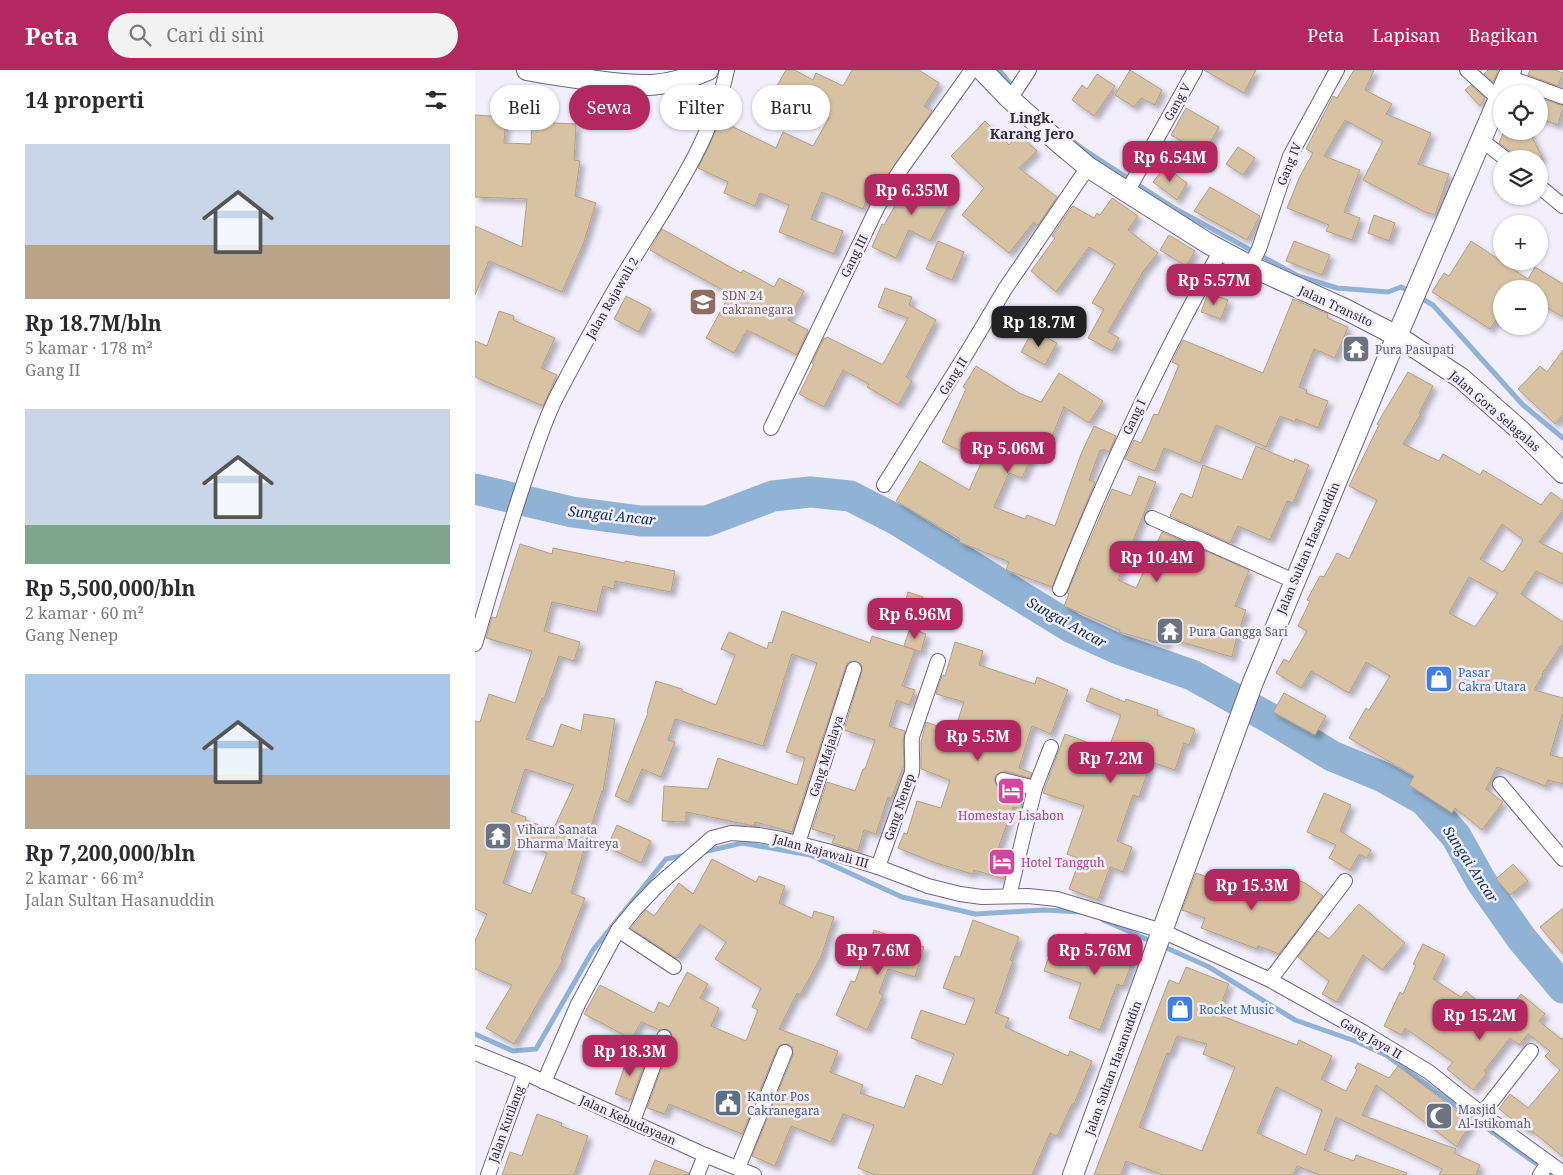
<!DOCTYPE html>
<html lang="id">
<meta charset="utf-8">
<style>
body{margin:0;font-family:"Noto Serif",serif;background:#f2f2f3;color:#2b2b33;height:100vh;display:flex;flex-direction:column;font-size:19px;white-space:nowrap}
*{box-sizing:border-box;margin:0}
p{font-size:16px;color:#7c7c81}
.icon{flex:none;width:28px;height:28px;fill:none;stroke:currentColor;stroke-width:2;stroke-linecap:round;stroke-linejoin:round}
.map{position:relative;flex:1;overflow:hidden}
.sheet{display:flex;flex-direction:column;background:#fff;width:475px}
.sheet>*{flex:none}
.hud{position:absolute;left:15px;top:15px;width:475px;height:45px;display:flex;gap:10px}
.tools{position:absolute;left:1018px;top:15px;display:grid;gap:10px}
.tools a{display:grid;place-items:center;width:55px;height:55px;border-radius:50%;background:#fff;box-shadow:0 1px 4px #0004;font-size:25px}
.price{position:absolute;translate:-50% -42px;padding:0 11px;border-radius:10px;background:#b42860;color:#fff;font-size:16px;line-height:32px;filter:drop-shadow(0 1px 2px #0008)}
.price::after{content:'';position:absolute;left:50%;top:30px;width:15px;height:11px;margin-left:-8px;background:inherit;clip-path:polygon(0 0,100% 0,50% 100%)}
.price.on{background:#222;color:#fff}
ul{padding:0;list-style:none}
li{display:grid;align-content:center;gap:10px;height:265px;padding:0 25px}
li span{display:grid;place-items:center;height:155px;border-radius:0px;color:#555}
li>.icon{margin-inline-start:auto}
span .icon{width:90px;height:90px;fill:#fffc;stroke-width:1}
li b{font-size:21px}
h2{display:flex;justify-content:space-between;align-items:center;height:60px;padding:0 25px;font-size:21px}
.pill{padding:0 18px;border-radius:22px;background:#fff;box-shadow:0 1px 4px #0004;font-size:18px;line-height:45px}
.pill.on{background:#b42860;color:#fff}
header{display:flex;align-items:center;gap:30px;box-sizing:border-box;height:70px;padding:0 25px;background:#b42860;color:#fff}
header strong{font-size:24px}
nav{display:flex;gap:28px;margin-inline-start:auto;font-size:18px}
.search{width:350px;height:45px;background:#f2f2f3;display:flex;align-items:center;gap:12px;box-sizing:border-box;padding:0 18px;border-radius:28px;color:#7c7c81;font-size:19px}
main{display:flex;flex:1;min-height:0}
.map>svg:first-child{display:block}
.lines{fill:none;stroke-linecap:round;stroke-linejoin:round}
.stream{stroke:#90b2d4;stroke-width:5}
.river{stroke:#90b2d4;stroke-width:31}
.building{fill:#d7c3a3;stroke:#b29f80;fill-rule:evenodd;filter:url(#shadow)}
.street-casing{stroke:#716583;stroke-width:16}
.secondary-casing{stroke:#716583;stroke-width:22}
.street{stroke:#fff;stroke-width:14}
.secondary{stroke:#fff;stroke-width:20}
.labels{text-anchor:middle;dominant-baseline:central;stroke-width:5;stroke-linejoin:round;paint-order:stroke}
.street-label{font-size:12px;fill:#302a37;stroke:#f3eefc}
.education-label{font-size:12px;fill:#785e54;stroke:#f3eefc;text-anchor:start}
.worship-label{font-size:12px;fill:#5b616d;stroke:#f3eefc;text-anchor:start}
.shop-label{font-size:12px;fill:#366cbe;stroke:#f3eefc;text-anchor:start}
.hotel-label{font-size:12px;fill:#b23c85;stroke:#f3eefc}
.service-label{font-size:12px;fill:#4e5e75;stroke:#f3eefc;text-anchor:start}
.neighbourhood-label{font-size:14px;font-weight:bold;fill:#302a37;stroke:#f3eefc}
.water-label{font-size:14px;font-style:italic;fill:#083051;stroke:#f3eefc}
</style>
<header>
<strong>Peta</strong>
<div class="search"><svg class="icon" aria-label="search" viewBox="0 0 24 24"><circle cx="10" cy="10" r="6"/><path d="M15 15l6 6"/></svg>Cari di sini</div>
<nav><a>Peta</a><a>Lapisan</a><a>Bagikan</a></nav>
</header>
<main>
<section class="sheet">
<h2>14 properti<svg class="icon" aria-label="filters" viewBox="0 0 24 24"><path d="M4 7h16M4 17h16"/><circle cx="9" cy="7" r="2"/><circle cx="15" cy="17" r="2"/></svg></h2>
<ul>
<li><span style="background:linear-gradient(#c9d6e8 65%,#b9a48a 0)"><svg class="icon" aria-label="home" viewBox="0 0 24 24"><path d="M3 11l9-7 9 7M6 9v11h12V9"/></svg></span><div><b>Rp 18.7M/bln</b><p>5 kamar · 178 m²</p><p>Gang II</p></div></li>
<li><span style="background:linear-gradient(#c9d6e8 75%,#7fa58c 0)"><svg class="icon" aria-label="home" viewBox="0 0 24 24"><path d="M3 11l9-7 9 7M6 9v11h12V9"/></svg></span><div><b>Rp 5,500,000/bln</b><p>2 kamar · 60 m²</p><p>Gang Nenep</p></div></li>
<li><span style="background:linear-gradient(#a9c7e8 65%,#b9a48a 0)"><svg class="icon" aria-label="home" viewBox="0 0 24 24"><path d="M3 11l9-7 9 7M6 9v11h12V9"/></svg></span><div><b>Rp 7,200,000/bln</b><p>2 kamar · 66 m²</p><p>Jalan Sultan Hasanuddin</p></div></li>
</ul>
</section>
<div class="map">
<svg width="1088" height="1105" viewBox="0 0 1088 1105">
<defs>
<filter id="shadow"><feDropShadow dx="4.5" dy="4.5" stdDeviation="2.5" flood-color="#0004"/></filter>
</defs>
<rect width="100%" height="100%" fill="#f3eefc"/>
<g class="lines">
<!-- stream -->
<g class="stream">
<polyline points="524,0 540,19"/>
<polyline points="592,67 608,79 699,138 823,206 862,218 913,222 926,217 937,223"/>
<polyline points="944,227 958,235 1048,335 1088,368"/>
<polyline points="228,782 267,773 335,785 427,827 500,844 569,840 606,842"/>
<polyline points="628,850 678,872"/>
<polyline points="685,875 734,897 820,950 880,971 911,985 1056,1090 1079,1105"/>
<polyline points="0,964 38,981 61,979 118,880 191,789 212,785"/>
</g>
<!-- river -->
<polyline class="river" points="0,419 97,442 166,451 232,451 298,426 335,422 375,426 422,450 597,558 643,579 717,605 798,650 857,686 908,707 949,730 981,766 1006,811 1047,869 1088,918"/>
</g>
<!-- building -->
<g class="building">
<polygon points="311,0 320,0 338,10 341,3 368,16 377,0 444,0 464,13 449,36 457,41 405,117 398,113 388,139 347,122 336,149 368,161 359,184 304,162 314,135 285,123 280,136 249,123 253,112 223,98 246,51 301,78 308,62 338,76 354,48 299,21"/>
<polygon points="655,0 687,20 680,35 666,28 659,37 640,25"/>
<polygon points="729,0 781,0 769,23"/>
<polygon points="879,0 899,0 890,20 917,34 911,44 956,63 943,94 974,104 960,145 950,142 888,110 908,71 870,50 849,86 885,100 869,142 885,148 877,170 851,161 854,155 812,138 825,106 838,83 831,79 858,26 862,28"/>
<polygon points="1013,0 1023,0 1018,12 1009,4"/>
<polygon points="1055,0 1080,0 1088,3 1083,16 1053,5"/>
<polygon points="622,4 640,16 619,46 597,30 607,15 612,19"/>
<polygon points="996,15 1010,28 1005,36 990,20"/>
<polygon points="1068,29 1088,36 1083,55 1064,48 1064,41"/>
<polygon points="711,38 744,57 730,81 724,81 696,65"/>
<polygon points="0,45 31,47 29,73 56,74 57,52 101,54 99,90 105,91 100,126 121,133 109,172 87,222 14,191 0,225 0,156 47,177 52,129 0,127"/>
<polygon points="510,51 534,75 544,64 562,81 544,98 582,127 563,155 559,152 534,183 487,145 509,118 476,86"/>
<polygon points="1029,61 1054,61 1068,89 1041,89 1036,82 1024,73"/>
<polygon points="763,77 780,88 768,105 751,94"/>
<polygon points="690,97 712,113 702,130 678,112"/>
<polygon points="432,106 477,129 455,171 434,160 421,188 397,177 407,154 409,155 425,127 420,124"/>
<polygon points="735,117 785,146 772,170 719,141"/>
<polygon points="637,128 663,146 653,160 683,183 669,200 633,262 644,268 637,281 613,268 629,239 617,233 640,194 614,177 581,222 556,201 580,168 577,166 596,138 598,136 619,148 622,143 625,145"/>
<polygon points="899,145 920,153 914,171 893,163"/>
<polygon points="187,159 266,203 268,200 299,217 304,208 329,221 313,250 333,260 322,285 272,260 259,283 231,268 255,224 175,180"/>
<polygon points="694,165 720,181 711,196 685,180"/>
<polygon points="463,171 489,182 477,210 451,199"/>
<polygon points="819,171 855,185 847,205 811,191"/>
<polygon points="996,171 1053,209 1060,197 1088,214 1088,247 1064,233 1064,219 1026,219 1026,242 1015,259 957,222 969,203 974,206"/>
<polygon points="410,218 437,227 434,235 461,250 431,307 437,311 423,335 392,317 394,314 368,300 349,337 324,324 339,294 337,293 349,268 351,269 352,267 406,294 408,294 433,248 403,237"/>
<polygon points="733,223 753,230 746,249 726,242"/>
<polygon points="151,226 176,239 164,262 139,249"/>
<polygon points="818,229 853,244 852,248 873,257 860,288 839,279 824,317 832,320 831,323 853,331 843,358 821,349 820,352 805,346 791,377 741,355 725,393 689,378 680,401 650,389 659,370 666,373 679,344 683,345 704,295 697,292 708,270 788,303"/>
<polygon points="24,241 39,246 38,250 80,268 66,298 82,305 68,336 0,307 0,271 12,276"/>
<polygon points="558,260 582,273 570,295 546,282"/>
<polygon points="1088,280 1088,345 1080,354 1043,319 1065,296 1072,302"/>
<polygon points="501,296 544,323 566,332 584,303 628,331 614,353 589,337 576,369 567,365 547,408 534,403 519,437 550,449 552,445 580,456 606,384 619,356 641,366 634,382 628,379 627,381 625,380 614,410 620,412 577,517 531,500 534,492 484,472 485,469 421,431 445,391 494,420 507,391 467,372 491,319 488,317"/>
<path d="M 933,302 L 958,316 L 944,343 L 946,344 L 928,374 L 964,391 L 968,384 L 1005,405 L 1008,400 L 1066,435 L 1076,422 L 1088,431 L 1088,440 L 1064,472 L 1088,484 L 1088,514 L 1061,501 L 1046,524 L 1088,552 L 1088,573 L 1067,604 L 1068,605 L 1059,620 L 1088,628 L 1088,642 L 1075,685 L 1088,688 L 1088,714 L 1073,710 L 1070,716 L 1022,697 L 1011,719 L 1028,732 L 1007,760 L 980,738 L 977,743 L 934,715 L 939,706 L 874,668 L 891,638 L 894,640 L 915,606 L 891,592 L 874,623 L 836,601 L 826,618 L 801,603 L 809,589 L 814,592 L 832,561 L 823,556 L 835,531 L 832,530 L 845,506 L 849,507 L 862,483 L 874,489 L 902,430 L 874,416 L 904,355 L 902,354 ZM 1027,454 L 1048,470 L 1028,502 L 1005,489 ZM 994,507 L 1023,523 L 1000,557 L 974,543 Z"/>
<polygon points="781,376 819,392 820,389 834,395 818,433 812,431 795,470 763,456 755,473 695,446 706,423 717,428 728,395 767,410"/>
<polygon points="664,406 681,412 643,510 661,518 687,462 774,500 760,536 771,540 763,563 757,587 693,568 691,575 644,562 645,560 589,536 594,524 592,523 637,419 656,426"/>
<path d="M 45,474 L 77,484 L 78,478 L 150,493 L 150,491 L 200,501 L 196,522 L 140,511 L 139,519 L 128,516 L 122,542 L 77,532 L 69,561 L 105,572 L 99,591 L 84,586 L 69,629 L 67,628 L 51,669 L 78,677 L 86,654 L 106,661 L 109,644 L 140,649 L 128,722 L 127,721 L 96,823 L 110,828 L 86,889 L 88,890 L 39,974 L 11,958 L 37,915 L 0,899 L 0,871 L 12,844 L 0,839 L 0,651 L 5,652 L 14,624 L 40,633 L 57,581 L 11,568 L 17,547 L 21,548 ZM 50,699 L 99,715 L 78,760 L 50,750 L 51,747 L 36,742 ZM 42,772 L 72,783 L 56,824 L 28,813 Z"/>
<polygon points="433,522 448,527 441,551 426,546"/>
<polygon points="307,541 395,573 397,566 440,580 427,616 440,620 434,635 422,630 414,656 430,661 428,671 429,695 416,729 413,727 401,764 389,760 383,781 357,773 360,766 337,759 352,712 380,721 388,699 390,699 400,670 369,660 387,601 386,594 381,591 374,592 371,596 317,762 280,752 279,756 211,742 211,752 187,751 189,716 233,719 243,688 322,715 330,688 311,682 342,593 317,584 288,676 200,649 193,670 200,672 186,707 167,699 153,732 140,726 173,643 172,642 181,611 207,619 207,621 241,635 260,585 246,579 254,562 292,579 294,572 297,573"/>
<polygon points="435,558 451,564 446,582 429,576"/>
<polygon points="480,572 508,581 504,595 560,614 562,607 593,620 576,664 557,656 544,698 557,703 555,708 530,701 522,704 520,707 520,712 522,717 549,724 546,739 538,737 519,790 533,794 529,809 499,800 497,804 458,792 423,778 429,763 432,764 442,731 466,738 475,710 446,699 446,672 451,652 479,662 489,632 461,624 467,605 470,606"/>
<polygon points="616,618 650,632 651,629 683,640 682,645 720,659 714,675 709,673 700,700 676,692 664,727 658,725 642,771 657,777 648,802 635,797 623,830 594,819 605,789 592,784 609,736 568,723 590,664 633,680 646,645 611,631"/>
<polygon points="809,623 851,646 840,665 798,642"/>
<polygon points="849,723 876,735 865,761 896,780 892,788 884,784 875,800 854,788 861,775 832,762"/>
<polygon points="142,755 176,771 166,793 132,777"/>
<polygon points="237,789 281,812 284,806 310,816 304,833 337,848 339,841 359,847 346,887 325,925 322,923 304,959 363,981 355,1002 388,1015 385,1023 429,1038 441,1005 467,1015 479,984 436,968 446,940 490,955 500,929 468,918 480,886 485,887 498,850 544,867 535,890 538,891 520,943 534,948 530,957 593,986 595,981 617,991 599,1034 597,1034 582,1066 575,1063 557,1105 401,1105 383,1098 399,1055 368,1044 356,1072 316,1056 300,1096 277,1086 318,985 317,977 313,974 305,975 302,979 267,1064 194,1034 190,1044 172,1038 197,970 196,962 192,959 185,960 166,952 157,969 109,944 125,915 179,943 184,932 194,937 212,902 233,914 225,928 244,938 236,956 271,971 283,940 277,937 286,918 240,889 251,872 225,854 201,888 156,858 171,840 179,846 204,813 218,824"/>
<polygon points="1038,794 1053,811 1035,825 1021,809"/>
<polygon points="721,803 796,830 808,804 830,813 848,826 804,884 783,876 782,879 726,858 730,848 707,840"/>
<polygon points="884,834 930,873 907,900 888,885 862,932 847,924 854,911 823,887 843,861 854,869"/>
<polygon points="1088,838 1088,884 1065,857"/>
<polygon points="399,860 449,877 440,907 413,899 404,923 408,925 392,960 361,945 376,911 380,912"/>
<polygon points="610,863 646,876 647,872 663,878 648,916 642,914 625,960 594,948 606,913 569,901 574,886 598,893"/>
<polygon points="948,874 970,885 958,909 986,927 991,921 1024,950 1046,924 1070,944 1064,951 1086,969 1088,968 1088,1087 1056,1060 1054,1062 1024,1039 1035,1024 1053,1038 1085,1000 1070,986 1075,981 1053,964 1044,975 1035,968 1009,1001 1012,1003 998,1020 972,999 978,992 930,958 927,965 909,956 925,922 928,924 941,895 938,894"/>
<path d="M 711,897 L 754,914 L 742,944 L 822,975 L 824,970 L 857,986 L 846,1009 L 871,1021 L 882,1000 L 880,998 L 883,993 L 914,1008 L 923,996 L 986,1044 L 996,1055 L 987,1067 L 982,1077 L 901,1015 L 887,1045 L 981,1079 L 979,1083 L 1005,1095 L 1001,1105 L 964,1105 L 967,1099 L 861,1047 L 849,1080 L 879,1091 L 881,1085 L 932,1103 L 931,1105 L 845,1105 L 822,1096 L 818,1105 L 688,1105 L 651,1091 L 646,1105 L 619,1105 L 694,910 L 704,914 ZM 702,966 L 732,974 L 728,984 L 760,997 L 727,1081 L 664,1057 L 692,983 L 695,984 ZM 801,1017 L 847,1040 L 831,1085 L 782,1063 Z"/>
<polygon points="154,984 171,990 156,1030 140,1024"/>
<polygon points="62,1044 87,1053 86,1056 113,1066 99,1105 27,1105 35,1082 47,1086"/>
<polygon points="180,1090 214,1103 213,1105 174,1105"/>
</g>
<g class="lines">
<!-- street casing -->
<g class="street-casing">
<g id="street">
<polyline points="992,0 1024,29"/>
<polyline points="1033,7 1088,27"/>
<polyline points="535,29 554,0"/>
<polyline points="1006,70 1031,89"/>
<polyline points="1064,116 1088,136"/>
<polyline points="652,122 720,0"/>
<polyline points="775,196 784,179 815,86 862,0"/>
<polyline points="296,358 403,136 426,99 497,0"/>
<polyline points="409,415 493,281 530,219 613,97"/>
<polyline points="677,448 819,511"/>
<path d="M 585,519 C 631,402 685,290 746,180"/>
<path d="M 0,574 C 18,513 35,452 56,392 C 64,369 72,344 84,322 C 106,280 129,237 154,196 C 192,134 236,73 252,0"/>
<polyline points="528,710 560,718"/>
<polyline points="1025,714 1088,789"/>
<polyline points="323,773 379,599"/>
<path d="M 403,797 L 437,702 C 438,690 436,679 437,667 L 463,591"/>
<polyline points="534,826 560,718 576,677"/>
<polyline points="143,860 199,897"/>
<polyline points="795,910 870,811"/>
<polyline points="0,983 50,1003 230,1085 279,1105"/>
<polyline points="69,1012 103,934 143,860 161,838 181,817 237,768 256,763 284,765 306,769 352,781 403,797 453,816 485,824 507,827 553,826 582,829 687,861 795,910 888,962 954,1002 1007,1044 1088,1103"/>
<polyline points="1007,1044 1056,981"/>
<polyline points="158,1051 189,967"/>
<polyline points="263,1098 310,982"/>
<polyline points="13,1105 50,1003"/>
<polyline points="222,1105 230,1085"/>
<polyline points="1065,1105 1073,1093"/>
</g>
</g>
<!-- secondary casing -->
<g class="secondary-casing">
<g id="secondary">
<path d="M 52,0 C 75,5 98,7 121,11 C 165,17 191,19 233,0"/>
<polyline points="507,0 535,29 582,71 613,97 652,122 734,174 775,196 870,239 922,266 986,308 1046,361 1088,403"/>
<polyline points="598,1105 778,612 922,266 1036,0"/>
</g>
</g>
<!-- street -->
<use href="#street" class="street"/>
<!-- secondary -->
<use href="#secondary" class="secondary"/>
</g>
<!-- icons -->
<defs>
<g id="school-square" transform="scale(1.4375)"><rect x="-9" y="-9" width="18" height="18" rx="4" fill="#8d6e63" stroke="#f3eefc"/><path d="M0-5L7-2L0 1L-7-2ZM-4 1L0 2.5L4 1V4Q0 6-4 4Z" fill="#fff"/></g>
<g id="temple-square" transform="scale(1.4375)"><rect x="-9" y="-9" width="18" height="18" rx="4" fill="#6b7280" stroke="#f3eefc"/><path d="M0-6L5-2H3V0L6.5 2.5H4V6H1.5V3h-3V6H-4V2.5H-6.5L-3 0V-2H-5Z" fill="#fff"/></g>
<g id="shop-square" transform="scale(1.4375)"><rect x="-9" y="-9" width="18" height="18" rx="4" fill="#3f7fe0" stroke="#f3eefc"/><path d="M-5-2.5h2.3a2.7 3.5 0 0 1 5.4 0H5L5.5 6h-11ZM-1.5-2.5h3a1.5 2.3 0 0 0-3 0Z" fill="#fff"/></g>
<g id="hotel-square" transform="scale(1.4375)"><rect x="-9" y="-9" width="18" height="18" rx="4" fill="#d1479c" stroke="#f3eefc"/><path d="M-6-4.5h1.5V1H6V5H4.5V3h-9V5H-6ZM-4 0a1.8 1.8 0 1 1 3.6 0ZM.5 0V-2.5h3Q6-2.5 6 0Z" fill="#fff"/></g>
<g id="civic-square" transform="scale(1.4375)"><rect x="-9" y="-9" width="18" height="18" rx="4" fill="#5c6f8a" stroke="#f3eefc"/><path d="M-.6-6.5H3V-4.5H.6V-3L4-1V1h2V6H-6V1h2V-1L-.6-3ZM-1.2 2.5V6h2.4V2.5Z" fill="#fff"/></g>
<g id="mosque-square" transform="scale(1.4375)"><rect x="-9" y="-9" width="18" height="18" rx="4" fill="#6b7280" stroke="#f3eefc"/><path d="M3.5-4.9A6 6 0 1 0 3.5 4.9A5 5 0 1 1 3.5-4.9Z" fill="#fff"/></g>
</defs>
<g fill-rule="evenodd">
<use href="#school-square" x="228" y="232"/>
<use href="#temple-square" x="881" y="279"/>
<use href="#temple-square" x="695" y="561"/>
<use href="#shop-square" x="964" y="609"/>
<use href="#hotel-square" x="536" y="721"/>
<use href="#temple-square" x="23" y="766"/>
<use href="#hotel-square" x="527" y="792"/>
<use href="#shop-square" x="705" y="939"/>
<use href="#civic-square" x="253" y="1033"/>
<use href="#mosque-square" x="964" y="1046"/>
</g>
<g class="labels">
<!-- street labels -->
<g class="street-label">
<text transform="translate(702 32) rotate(-61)">Gang V</text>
<text transform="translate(814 94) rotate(-68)">Gang IV</text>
<text transform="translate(379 186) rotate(-64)">Gang III</text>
<text transform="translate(137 228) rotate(-60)">Jalan Rajawali 2</text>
<text transform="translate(861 236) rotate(25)">Jalan Transito</text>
<text transform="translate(478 306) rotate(-58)">Gang II</text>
<text transform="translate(1020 341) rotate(41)">Jalan Gora Selagalas</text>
<text transform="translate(659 347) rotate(-65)">Gang I</text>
<text transform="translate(833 478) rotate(-67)">Jalan Sultan Hasanuddin</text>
<text transform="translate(351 686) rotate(-72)">Gang Majalaya</text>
<text transform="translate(424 737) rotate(-71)">Gang Nenep</text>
<text transform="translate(346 781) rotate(15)">Jalan Rajawali III</text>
<text transform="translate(896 968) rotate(30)">Gang Jaya II</text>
<text transform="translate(638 998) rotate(-70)">Jalan Sultan Hasanuddin</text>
<text transform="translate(153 1050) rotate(24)">Jalan Kebudayaan</text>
<text transform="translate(31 1054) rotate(-70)">Jalan Kutilang</text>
</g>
<!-- education labels -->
<g class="education-label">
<text x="247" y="225">SDN 24<tspan x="247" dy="14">cakranegara</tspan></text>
</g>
<!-- worship labels -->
<g class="worship-label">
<text x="900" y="279">Pura Pasupati</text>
<text x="714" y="561">Pura Gangga Sari</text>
<text x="42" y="759">Vihara Sanata<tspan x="42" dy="14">Dharma Maitreya</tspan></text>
<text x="983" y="1039">Masjid<tspan x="983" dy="14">Al-Istikomah</tspan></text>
</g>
<!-- shop labels -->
<g class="shop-label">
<text x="983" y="602">Pasar<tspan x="983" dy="14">Cakra Utara</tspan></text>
<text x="724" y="939">Rocket Music</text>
</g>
<!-- hotel labels -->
<g class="hotel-label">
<text x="536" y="745">Homestay Lisabon</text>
<text x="546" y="792" text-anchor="start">Hotel Tangguh</text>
</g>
<!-- service labels -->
<g class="service-label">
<text x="272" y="1026">Kantor Pos<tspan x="272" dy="14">Cakranegara</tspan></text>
</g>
<!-- neighbourhood labels -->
<g class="neighbourhood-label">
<text x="557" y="47">Lingk.<tspan x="557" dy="16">Karang Jero</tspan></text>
</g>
<!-- water labels -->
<g class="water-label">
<text transform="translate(137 445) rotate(6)">Sungai Ancar</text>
<text transform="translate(592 552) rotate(29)">Sungai Ancar</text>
<text transform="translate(996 794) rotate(57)">Sungai Ancar</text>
</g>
</g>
</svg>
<div class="tools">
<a><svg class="icon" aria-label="locate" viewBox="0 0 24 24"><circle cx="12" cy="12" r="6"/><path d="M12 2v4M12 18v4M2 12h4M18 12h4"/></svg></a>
<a><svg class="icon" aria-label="layers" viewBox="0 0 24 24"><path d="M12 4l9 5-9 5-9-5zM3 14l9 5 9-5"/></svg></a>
<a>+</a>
<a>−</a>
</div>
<b class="price" style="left:695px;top:113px">Rp 6.54M</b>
<b class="price" style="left:437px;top:146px">Rp 6.35M</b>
<b class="price" style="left:739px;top:236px">Rp 5.57M</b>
<b class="price on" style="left:564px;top:278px">Rp 18.7M</b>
<b class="price" style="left:533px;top:404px">Rp 5.06M</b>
<b class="price" style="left:682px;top:513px">Rp 10.4M</b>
<b class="price" style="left:440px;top:570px">Rp 6.96M</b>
<b class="price" style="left:503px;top:692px">Rp 5.5M</b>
<b class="price" style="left:636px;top:714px">Rp 7.2M</b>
<b class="price" style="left:777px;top:841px">Rp 15.3M</b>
<b class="price" style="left:403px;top:906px">Rp 7.6M</b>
<b class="price" style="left:620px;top:906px">Rp 5.76M</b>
<b class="price" style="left:1005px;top:971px">Rp 15.2M</b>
<b class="price" style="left:155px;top:1007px">Rp 18.3M</b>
<div class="hud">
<a class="pill">Beli</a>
<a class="pill on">Sewa</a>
<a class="pill">Filter</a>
<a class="pill">Baru</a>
</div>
</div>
</main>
